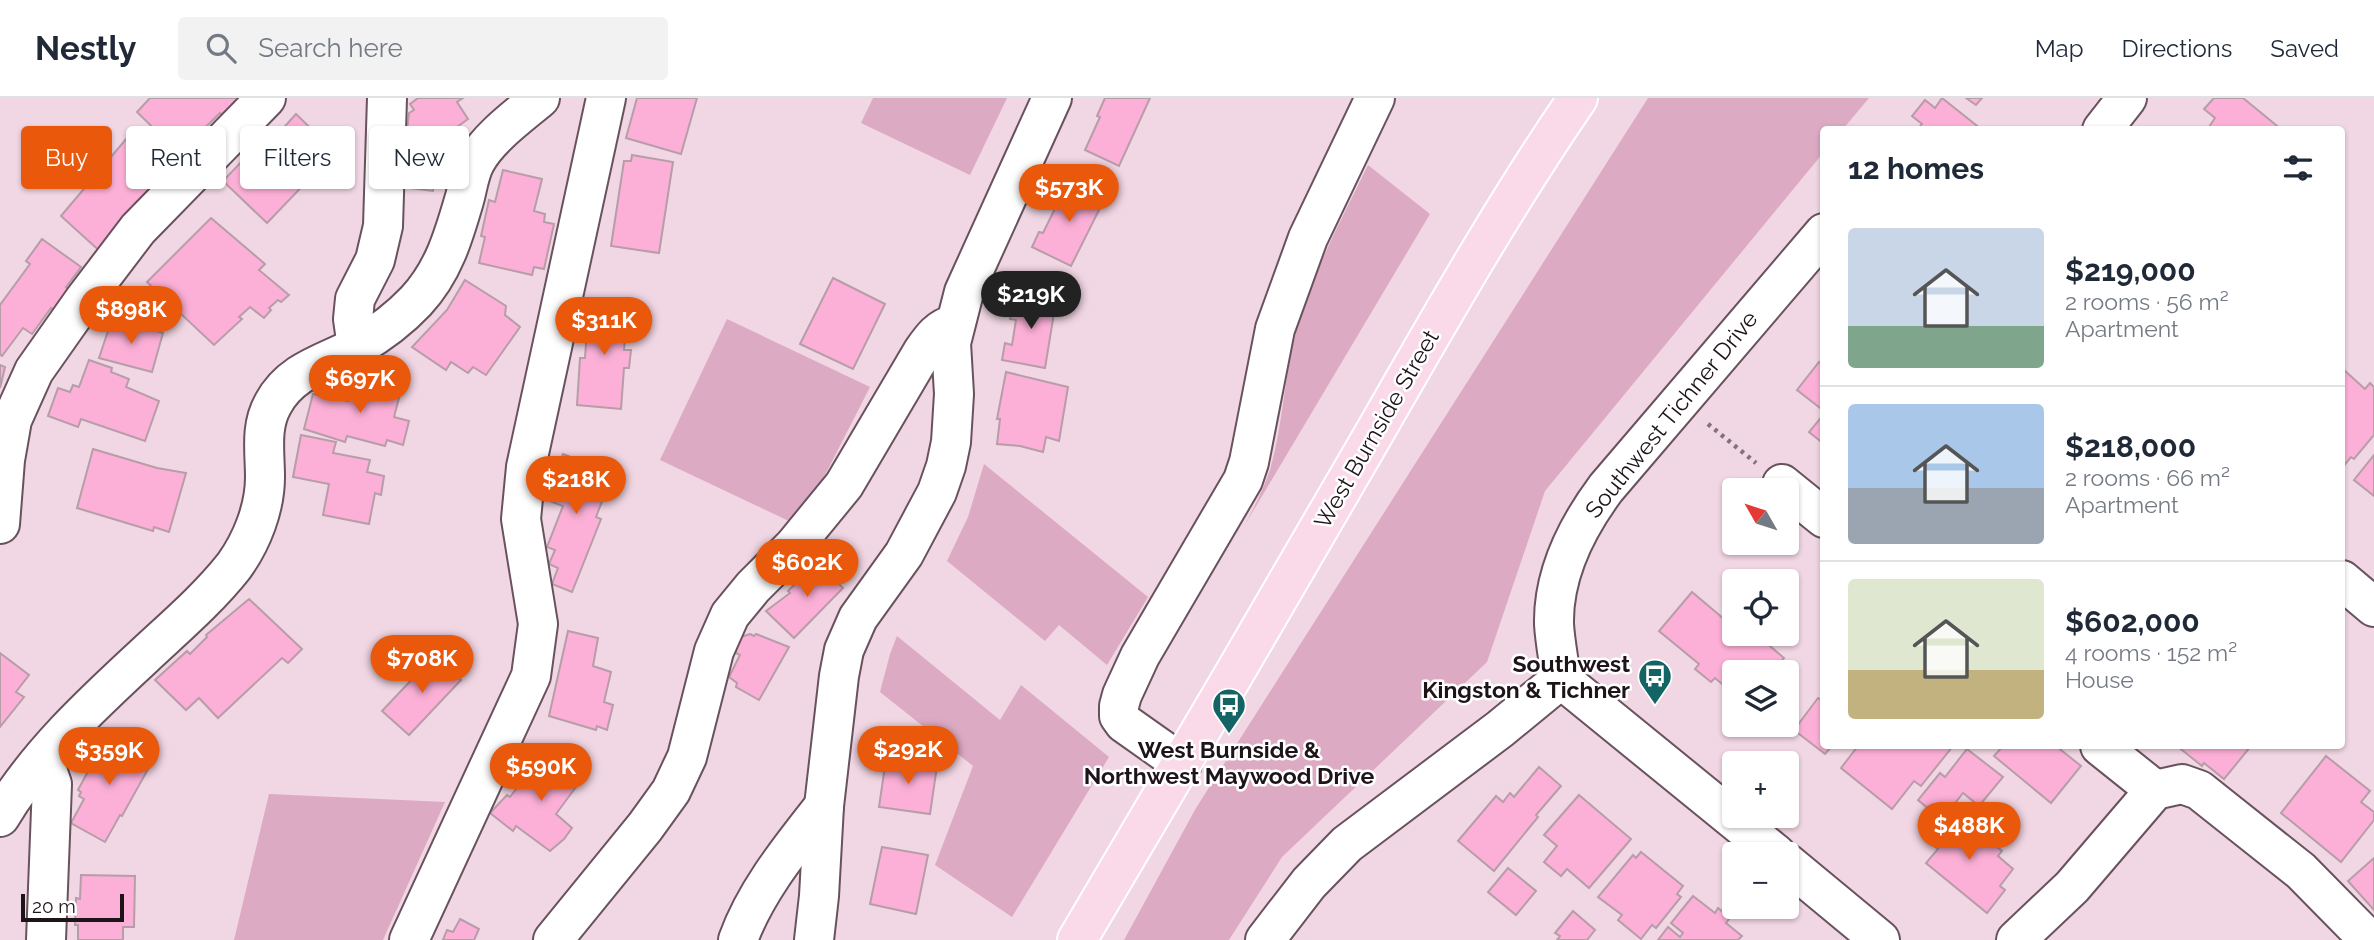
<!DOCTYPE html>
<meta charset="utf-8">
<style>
body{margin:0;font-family:Raleway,sans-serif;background:#f2f2f3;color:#1f2937;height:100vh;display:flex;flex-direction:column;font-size:26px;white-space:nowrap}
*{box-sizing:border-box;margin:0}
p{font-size:23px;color:#747a83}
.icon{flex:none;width:38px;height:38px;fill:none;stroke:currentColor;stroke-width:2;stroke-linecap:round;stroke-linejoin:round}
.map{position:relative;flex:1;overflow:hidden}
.sheet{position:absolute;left:1820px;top:28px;width:525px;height:623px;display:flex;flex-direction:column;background:#fff;border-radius:7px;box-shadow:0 2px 5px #0004}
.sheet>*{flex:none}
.hud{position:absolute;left:21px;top:28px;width:665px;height:63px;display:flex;gap:14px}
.needle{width:46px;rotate:309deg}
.fabs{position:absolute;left:1722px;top:380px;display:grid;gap:14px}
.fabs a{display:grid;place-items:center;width:77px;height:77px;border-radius:7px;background:#fff;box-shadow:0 2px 5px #0004;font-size:35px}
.scale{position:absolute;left:21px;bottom:18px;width:103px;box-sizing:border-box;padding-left:7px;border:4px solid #1d1419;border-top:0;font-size:19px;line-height:24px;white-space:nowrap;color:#1d1419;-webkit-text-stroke:5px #fff;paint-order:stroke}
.price{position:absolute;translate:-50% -60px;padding:0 16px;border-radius:24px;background:#ea580c;color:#fff;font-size:23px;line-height:46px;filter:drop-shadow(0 2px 4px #0008)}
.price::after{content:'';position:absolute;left:50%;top:42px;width:21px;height:16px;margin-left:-10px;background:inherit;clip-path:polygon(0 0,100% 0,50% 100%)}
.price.current{background:#222;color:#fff}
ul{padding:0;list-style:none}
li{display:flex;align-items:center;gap:21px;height:175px;padding:0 28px}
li+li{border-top:2px solid #e0e1e3}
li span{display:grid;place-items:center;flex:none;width:196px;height:140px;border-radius:7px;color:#555}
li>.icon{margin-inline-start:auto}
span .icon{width:84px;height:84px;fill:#fffc;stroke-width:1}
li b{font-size:30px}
h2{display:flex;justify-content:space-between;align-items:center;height:84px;padding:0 28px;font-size:30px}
.tag{padding:0 24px;border-radius:7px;background:#fff;box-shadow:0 2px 5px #0004;font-size:24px;line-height:63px}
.tag.current{background:#ea580c;color:#fff}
header{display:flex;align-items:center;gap:42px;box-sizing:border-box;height:98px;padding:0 35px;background:#fff;border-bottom:2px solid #e0e1e3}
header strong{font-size:33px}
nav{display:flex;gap:38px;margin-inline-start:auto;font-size:24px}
.search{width:490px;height:63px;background:#f2f2f3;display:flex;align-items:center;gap:18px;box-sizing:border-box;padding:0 24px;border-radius:7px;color:#747a83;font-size:26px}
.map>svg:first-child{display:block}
.green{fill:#ddaac3}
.building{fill:#fdb0d7;stroke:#b69da8;stroke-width:2}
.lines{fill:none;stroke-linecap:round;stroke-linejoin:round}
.minor-casing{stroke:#68525d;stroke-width:42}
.major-casing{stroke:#fff;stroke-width:42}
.path{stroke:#83717a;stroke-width:4.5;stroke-dasharray:3.5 5;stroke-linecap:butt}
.minor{stroke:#fff;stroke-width:38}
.major{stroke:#fad9e9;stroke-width:38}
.labels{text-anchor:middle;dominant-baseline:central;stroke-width:5;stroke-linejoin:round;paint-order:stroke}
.street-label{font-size:23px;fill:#1d1419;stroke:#fff}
.poi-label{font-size:23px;font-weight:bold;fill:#1d1419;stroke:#fff;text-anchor:end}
</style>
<header>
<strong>Nestly</strong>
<div class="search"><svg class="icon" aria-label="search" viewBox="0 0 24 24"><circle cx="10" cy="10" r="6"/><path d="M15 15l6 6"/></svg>Search here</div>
<nav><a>Map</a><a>Directions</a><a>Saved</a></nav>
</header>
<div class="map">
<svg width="2374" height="842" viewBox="0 0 2374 842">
<rect width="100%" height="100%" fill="#f1d6e3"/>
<!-- green -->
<g class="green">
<polygon points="873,0 1007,0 970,77 861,25"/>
<polygon points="1648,0 1869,0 1843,31 1824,32 1823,55 1545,393 1487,564 1282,759 1229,842 1124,842 1196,710"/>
<path d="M 1368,67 L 1430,116 L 1243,430 C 1253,412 1263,392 1270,372 C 1283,327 1284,280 1296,234 C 1311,176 1342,121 1368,67 Z"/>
<polygon points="727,221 870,289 823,381 791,424 660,362"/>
<polygon points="984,366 1148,499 1107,567 1059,527 1045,543 947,463 968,419"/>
<polygon points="897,538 1000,622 1021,587 1109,659 1012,819 935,767 973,668 880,594 890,556"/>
<polygon points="269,696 445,704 383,842 234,842"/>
</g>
<!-- building -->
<g class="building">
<polygon points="150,0 240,0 222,17 220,15 179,55 137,14"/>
<polygon points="418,0 463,0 457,4 468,21 439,42 433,93 401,89 409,15 414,12 410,6"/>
<polygon points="637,0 697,0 681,56 626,40"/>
<polygon points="1105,0 1150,0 1119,68 1085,52 1100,19 1097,18"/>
<polygon points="1942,0 1981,31 1981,32 1917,32 1922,26 1912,18 1925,2 1935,10"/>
<polygon points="1966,0 1982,0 1976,7"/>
<polygon points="2214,0 2243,0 2282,32 2207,32 2215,20 2204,11"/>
<polygon points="296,16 335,54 267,125 223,83 272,32 277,37"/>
<polygon points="127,40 170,78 104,157 61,118"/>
<polygon points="632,57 673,64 659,155 611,148 624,63 631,63"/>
<polygon points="503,72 542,81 534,113 545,116 544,124 554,126 544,171 534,169 532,177 479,165 485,139 481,138 489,102 495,104"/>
<polygon points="1068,84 1104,102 1071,168 1032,149 1039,134 1043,135"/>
<polygon points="211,120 265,166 259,172 289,197 281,204 278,202 269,210 271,212 264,220 250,209 239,219 242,221 214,247 147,184"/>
<polygon points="42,141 81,169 66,189 72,194 57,215 51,210 32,236 23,230 2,258 0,256 0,207 30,166 26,163"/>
<polygon points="833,180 885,206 853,271 800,246"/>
<polygon points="465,182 506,208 505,217 520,229 486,277 473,269 468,275 451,264 446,272 412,249 447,212"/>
<polygon points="1015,196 1056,203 1045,270 1002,262 1005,245 1012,247 1016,222 1010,221"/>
<polygon points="589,204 628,208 624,252 631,252 629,270 624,270 621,311 577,307 580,260 585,260"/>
<polygon points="112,221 163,235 152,274 99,260"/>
<polygon points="89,262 112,270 111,274 129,281 126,289 159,303 145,343 81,321 78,329 48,318 58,290 70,294 73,287 79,289"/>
<polygon points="1819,264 1824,268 1824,313 1797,292"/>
<polygon points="0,267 5,269 0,290"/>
<polygon points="2344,272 2365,291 2370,285 2374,289 2374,337 2354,361 2351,359 2342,370 2342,276"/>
<polygon points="1006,274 1068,289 1059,343 1046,339 1043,354 1020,348 997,346 1000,321 997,321"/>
<polygon points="356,279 381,284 401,292 394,319 409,323 403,347 387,342 385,348 347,338 345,344 304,331 313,296 348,303"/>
<polygon points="1824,316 1824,346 1809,334"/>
<polygon points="301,337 336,344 333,355 370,362 367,374 384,378 381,397 375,395 369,426 323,417 329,386 293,379"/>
<polygon points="93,351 157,370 186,375 169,434 154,429 153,433 77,410"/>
<polygon points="563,356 613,375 596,419 601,421 572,494 552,486 558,470 549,466 555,452 547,449 563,408 552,404 557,392 550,389"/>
<polygon points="2374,357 2374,398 2354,382"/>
<polygon points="831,458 837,463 833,471 834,481 843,490 794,540 766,513 790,495 788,493 799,482 803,487 815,476 813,474"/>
<polygon points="1692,494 1724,521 1733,509 1734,536 1756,536 1784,560 1772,574 1762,572 1760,574 1734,574 1734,596 1715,580 1711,584 1695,571 1699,566 1659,533"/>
<polygon points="249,501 302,551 288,565 282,560 218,620 199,600 186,612 155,582 187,553 190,556 207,539 206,537"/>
<polygon points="568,533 598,540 593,568 611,574 604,604 613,607 607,632 597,628 596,632 549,618"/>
<polygon points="750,536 754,538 756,536 789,549 759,602 736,589 737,585 729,579 740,557 736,555 735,550 741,539"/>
<polygon points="0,555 29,577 16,594 24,599 0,629"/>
<polygon points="435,557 461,582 409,637 382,613"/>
<polygon points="1818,600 1824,604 1824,648 1832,648 1825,656 1794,632"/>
<polygon points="105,636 153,662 122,718 120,717 105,744 71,725 84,701 79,698 81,694 78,692 93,664 91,663"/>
<polygon points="1858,648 1953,648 1921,688 1914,683 1892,711 1841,670"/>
<polygon points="2003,648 2056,648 2081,668 2051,705 1994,658"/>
<polygon points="2177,648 2251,648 2224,681 2204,665 2202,668"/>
<polygon points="1967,651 2003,679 1979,708 1963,695 1942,722 1918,702 1940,675 1945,679"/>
<polygon points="553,654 584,678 556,716 572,730 564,741 550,753 516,728 513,733 490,715 507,697 510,699 526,678 529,681"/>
<polygon points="2326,658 2370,693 2361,704 2374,714 2374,722 2341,764 2281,715"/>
<polygon points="886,661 937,668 930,716 879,709"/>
<polygon points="1539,669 1561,688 1536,717 1538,719 1494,773 1458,743 1496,698 1503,704 1510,695 1514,699"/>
<polygon points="1579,697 1631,741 1589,790 1567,771 1561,778 1544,764 1557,748 1544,737"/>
<polygon points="1953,714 2002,753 1998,758 2013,771 2000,788 2005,792 1987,815 1926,765 1938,751 1929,744"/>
<polygon points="882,749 928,757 916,816 870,806"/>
<polygon points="1641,754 1683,788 1677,796 1681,799 1656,830 1652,827 1641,841 1618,822 1622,817 1598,799 1633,757 1636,760"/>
<polygon points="2374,760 2374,812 2348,783"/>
<polygon points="1508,770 1536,793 1516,817 1488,794"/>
<polygon points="81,777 135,778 134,829 123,829 123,842 78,842 78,827 75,827 76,800 80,801"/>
<polygon points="1693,798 1715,815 1718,810 1730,820 1726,825 1742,838 1738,842 1658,842 1668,829 1680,839 1683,835 1671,825"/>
<polygon points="1573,813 1595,832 1587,842 1557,842 1560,838 1555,835"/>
<polygon points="460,821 479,831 474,842 443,842 447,832 453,834"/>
</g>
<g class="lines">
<!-- minor casing -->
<g class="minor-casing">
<g id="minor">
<polyline points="2102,32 2127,0"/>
<polyline points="357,249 353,221 355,201 375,162 383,128 387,0"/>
<polyline points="1782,386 1824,420"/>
<polyline points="0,426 5,362 12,322 34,273 84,202 138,131 266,0"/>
<polyline points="2342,482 2374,509"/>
<path d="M 1561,581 C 1559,563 1555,544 1554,526 C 1553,475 1577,429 1606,390 L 1824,135"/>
<polyline points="1561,581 1776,756"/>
<polyline points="2100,648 2155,692"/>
<polyline points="43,660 52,686 46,842"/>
<polyline points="1182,666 1124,625 1119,618 1119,608 1122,597 1140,558 1243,382 1249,364 1275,231 1308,140 1375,0"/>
<path d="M 0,719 C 37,657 91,607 144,558 C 175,529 208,501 234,468 C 252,443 265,410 265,379 C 265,354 260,329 273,306 C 291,272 326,265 358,248 C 379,236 399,221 416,203 C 444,173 454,137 465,99 C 468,87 470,73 476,63 C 489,39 520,17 540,0"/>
<polyline points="1787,765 1880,842"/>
<polyline points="409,842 531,578 538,526 521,421 526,369 606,0"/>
<path d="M 553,842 L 645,729 L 671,693 L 687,659 L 714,553 L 730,517 L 753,489 L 794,448 L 844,387 L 923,253 C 932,240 939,230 955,226"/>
<path d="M 738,842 C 756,792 792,749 824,708"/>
<polyline points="814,842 819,798 824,708 839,578 844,552 858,520 904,456 937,394 946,368 951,344 954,296 951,245 964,194 1052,0"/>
<polyline points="1265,842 1309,785 1347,746 1500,631 1561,581"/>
<polyline points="2016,842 2072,789 2155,692 2182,686 2199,692 2301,773 2369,842"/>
</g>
</g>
<!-- major casing -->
<g class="major-casing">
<path id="major" d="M 1077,842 C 1173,681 1267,520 1361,358 C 1431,237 1499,115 1578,0"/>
</g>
<!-- path -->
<polyline class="path" points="1708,326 1756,365"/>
<!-- minor -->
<use href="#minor" class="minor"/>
<!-- major -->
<use href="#major" class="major"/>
</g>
<!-- icons -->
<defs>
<g id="bus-pin" transform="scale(1.75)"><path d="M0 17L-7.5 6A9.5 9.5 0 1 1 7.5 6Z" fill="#146466" stroke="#fff"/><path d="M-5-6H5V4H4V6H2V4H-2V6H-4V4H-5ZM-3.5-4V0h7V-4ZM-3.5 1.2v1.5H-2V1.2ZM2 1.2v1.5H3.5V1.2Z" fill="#fff"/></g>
</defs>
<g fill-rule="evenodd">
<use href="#bus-pin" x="1655" y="578"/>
<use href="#bus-pin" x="1229" y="607"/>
</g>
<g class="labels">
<!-- street labels -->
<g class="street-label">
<text transform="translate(1671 316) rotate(-51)">Southwest Tichner Drive</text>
<text transform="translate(1376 331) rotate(-60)">West Burnside Street</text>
</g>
<!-- poi labels -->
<g class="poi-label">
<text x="1630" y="565">Southwest<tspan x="1630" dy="26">Kingston &amp; Tichner</tspan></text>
<text x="1229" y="651" text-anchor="middle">West Burnside &amp;<tspan x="1229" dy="26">Northwest Maywood Drive</tspan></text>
</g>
</g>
</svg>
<div class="fabs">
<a><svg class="needle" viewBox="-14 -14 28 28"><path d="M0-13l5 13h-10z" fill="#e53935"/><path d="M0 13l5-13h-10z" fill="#747a83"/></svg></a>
<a><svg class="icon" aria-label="locate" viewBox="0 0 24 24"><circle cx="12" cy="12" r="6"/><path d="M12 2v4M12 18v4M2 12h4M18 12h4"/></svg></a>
<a><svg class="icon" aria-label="layers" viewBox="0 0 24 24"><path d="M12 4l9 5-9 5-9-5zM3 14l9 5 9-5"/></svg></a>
<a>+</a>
<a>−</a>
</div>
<div class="scale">20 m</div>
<b class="price" style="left:1069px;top:126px">$573K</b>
<b class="price current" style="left:1031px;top:233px">$219K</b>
<b class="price" style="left:131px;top:248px">$898K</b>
<b class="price" style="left:604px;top:259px">$311K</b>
<b class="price" style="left:360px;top:317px">$697K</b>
<b class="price" style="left:576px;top:418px">$218K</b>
<b class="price" style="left:807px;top:501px">$602K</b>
<b class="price" style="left:422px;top:597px">$708K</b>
<b class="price" style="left:908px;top:688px">$292K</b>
<b class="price" style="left:109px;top:689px">$359K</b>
<b class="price" style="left:541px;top:705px">$590K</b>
<b class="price" style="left:1969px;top:764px">$488K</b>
<div class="hud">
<a class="tag current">Buy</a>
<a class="tag">Rent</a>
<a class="tag">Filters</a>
<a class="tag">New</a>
</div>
<section class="sheet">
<h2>12 homes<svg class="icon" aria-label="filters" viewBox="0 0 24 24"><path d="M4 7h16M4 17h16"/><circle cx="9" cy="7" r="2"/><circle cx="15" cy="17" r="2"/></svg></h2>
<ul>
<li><span style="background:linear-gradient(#c9d6e8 70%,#7fa58c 0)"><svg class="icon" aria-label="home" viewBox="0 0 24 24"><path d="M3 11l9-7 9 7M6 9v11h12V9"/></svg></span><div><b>$219,000</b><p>2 rooms · 56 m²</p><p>Apartment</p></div></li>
<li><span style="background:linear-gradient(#a9c7e8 60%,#9aa5b1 0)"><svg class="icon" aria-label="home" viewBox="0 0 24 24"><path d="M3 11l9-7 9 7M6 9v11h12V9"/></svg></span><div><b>$218,000</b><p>2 rooms · 66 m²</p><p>Apartment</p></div></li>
<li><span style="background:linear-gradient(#dfe7d0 65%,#c2b280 0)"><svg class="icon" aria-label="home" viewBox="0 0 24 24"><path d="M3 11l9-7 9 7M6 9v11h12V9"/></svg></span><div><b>$602,000</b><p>4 rooms · 152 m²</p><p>House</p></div></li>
</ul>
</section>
</div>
